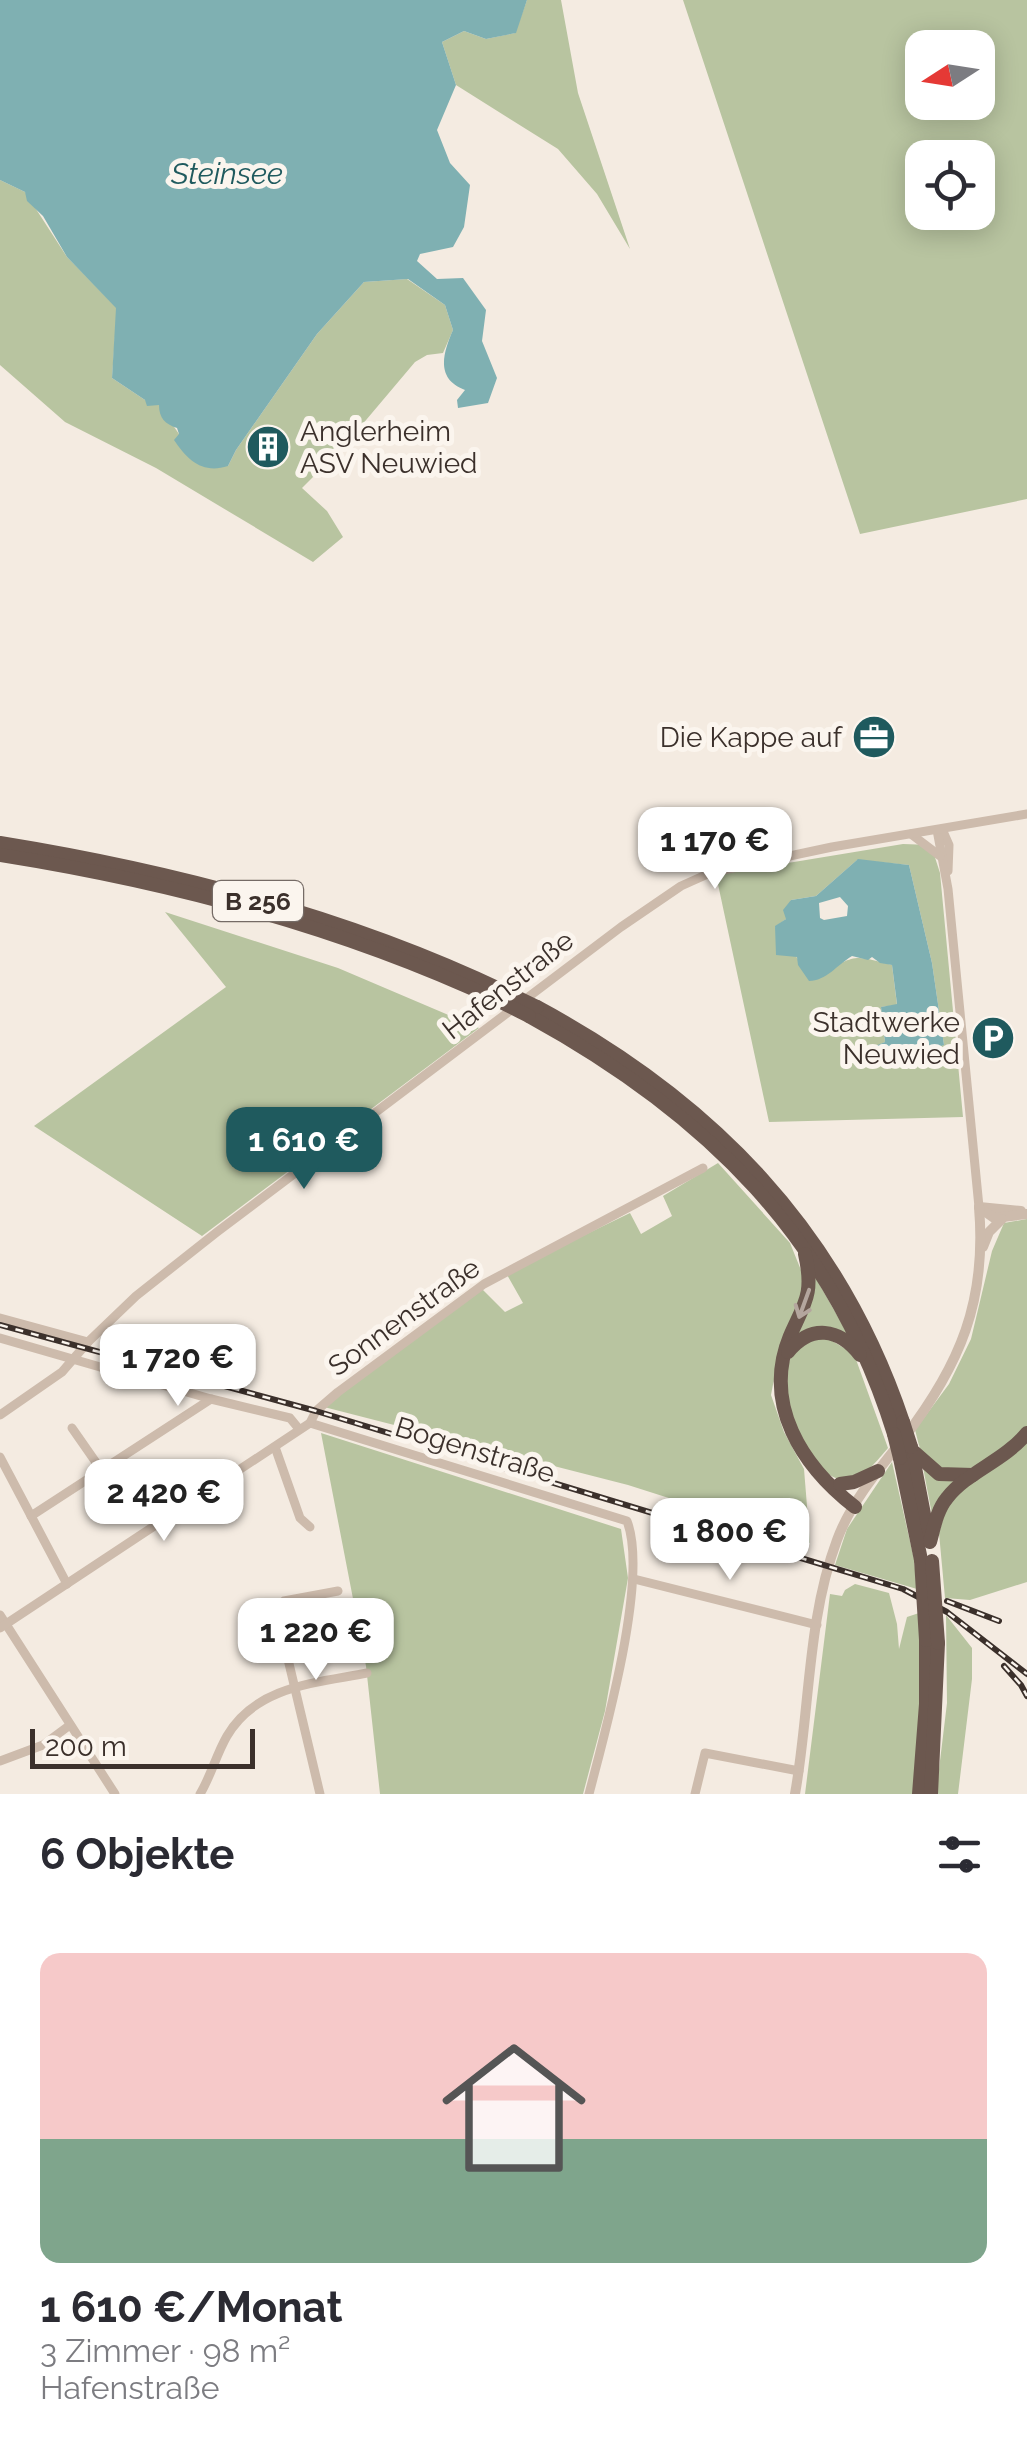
<!DOCTYPE html>
<html lang="de">
<meta charset="utf-8">
<style>
body{margin:0;font-family:Raleway,sans-serif;background:#f7f7f7;color:#2b2b33;height:100vh;display:flex;flex-direction:column;font-size:38px;white-space:nowrap}
*{box-sizing:border-box;margin:0}
p{font-size:32px;color:#7c7c81}
.icon{flex:none;width:55px;height:55px;fill:none;stroke:currentColor;stroke-width:2;stroke-linecap:round;stroke-linejoin:round}
.map{position:relative;height:1794px;overflow:hidden}
.details{display:flex;flex-direction:column;background:#fff;flex:1}
.details>*{flex:none}
.needle{width:65px;rotate:258deg}
.controls{position:absolute;left:905px;top:30px;display:grid;gap:20px}
.controls a{display:grid;place-items:center;width:90px;height:90px;border-radius:20px;background:#fff;box-shadow:0 5px 25px #0003;font-size:50px}
.scale{position:absolute;left:30px;bottom:25px;width:225px;box-sizing:border-box;padding-left:10px;border:5px solid #3b302b;border-top:0;font-size:28px;line-height:35px;white-space:nowrap;color:#3b302b;-webkit-text-stroke:8px #fbf5ee;paint-order:stroke}
.price{position:absolute;translate:-50% -85px;padding:0 22px;border-radius:20px;background:#fff;color:#222;font-size:32px;line-height:65px;filter:drop-shadow(0 2px 5px #0008)}
.price::after{content:'';position:absolute;left:50%;top:60px;width:30px;height:22px;margin-left:-15px;background:inherit;clip-path:polygon(0 0,100% 0,50% 100%)}
.price.on{background:#1f5a5e;color:#fff}
ul{padding:0;list-style:none}
li{display:grid;align-content:center;gap:20px;height:530px;padding:0 40px}
li+li{border-top:2px solid #e1e1e2}
li span{display:grid;place-items:center;height:310px;border-radius:20px;color:#555}
li>.icon{margin-inline-start:auto}
span .icon{width:180px;height:180px;fill:#fffc;stroke-width:1}
li b{font-size:42px}
h2{display:flex;justify-content:space-between;align-items:center;height:120px;padding:0 40px;font-size:42px}
.map>svg:first-child{display:block}
.green{fill:#b8c4a0;fill-rule:evenodd}
.water{fill:#7fb0b2;fill-rule:evenodd}
.lines{fill:none;stroke-linecap:round;stroke-linejoin:round}
.minor{stroke:#cdbbac;stroke-width:9}
.tertiary{stroke:#cdbbac;stroke-width:10}
.trunk{stroke:#6c584f;stroke-width:14}
.rail-casing{stroke:#3b302b;stroke-width:6}
.rail{stroke:#fbf5ee;stroke-width:2.5;stroke-dasharray:8;stroke-linecap:butt}
.trunk-bridge{stroke:#6c584f;stroke-width:14}
.oneway{stroke:#b4a69e}
.labels{text-anchor:middle;dominant-baseline:central;stroke-width:10;stroke-linejoin:round;paint-order:stroke}
.shield{fill:#fbf5ee;stroke:#756b66;stroke-width:2.5}
.shield-label{font-size:25px;font-weight:bold;fill:#3b302b}
.poi-label{font-size:28px;fill:#3b302b;stroke:#fbf5ee;text-anchor:end}
.street-label{font-size:28px;fill:#3b302b;stroke:#fbf5ee}
.water-label{font-size:30px;font-style:italic;fill:#1f5a5e;stroke:#fbf5ee}
</style>
<div class="map">
<svg width="1027" height="1794" viewBox="0 0 1027 1794">
<rect width="100%" height="100%" fill="#f4ebe1"/>
<!-- green -->
<g class="green">
<polygon points="527,0 561,0 578,93 630,249 597,194 558,149 456,85 442,42 464,31 486,39 515,33"/>
<path d="M 683,0 L 1027,0 L 1027,499 L 860,534 ZM 922,48 L 978,48 L 978,102 L 922,102 ZM 922,158 L 978,158 L 978,212 L 922,212 Z"/>
<polygon points="0,180 25,192 67,257 117,308 112,378 145,400 159,405 179,434 228,466 236,450 317,334 364,282 407,279 445,305 453,330 443,353 427,355 415,362 345,445 302,488 327,511 343,537 313,562 156,468 65,422 0,365"/>
<path d="M 903,844 L 931,845 L 940,873 L 963,1117 L 769,1122 L 716,875 ZM 857,860 L 909,865 L 932,963 L 944,1045 L 851,1058 L 885,1042 L 881,1007 L 897,1005 L 892,965 C 854,955 855,953 819,977 L 800,962 L 775,927 L 786,919 L 791,900 L 816,896 Z"/>
<polygon points="165,912 338,968 479,1028 202,1236 34,1126 226,987"/>
<polygon points="718,1163 790,1243 805,1280 799,1311 780,1348 771,1395 784,1432 804,1469 810,1543 628,1485 324,1407 482,1289 505,1312 523,1303 506,1273 630,1213 641,1234 672,1216 663,1196"/>
<path d="M 1027,1219 L 1027,1426 C 1004,1450 950,1498 922,1453 C 919,1447 917,1437 915,1430 L 949,1384 L 971,1339 L 992,1251 L 1004,1223 Z"/>
<polygon points="813,1273 850,1338 837,1331 793,1343"/>
<path d="M 824,1336 L 854,1354 L 888,1448 C 878,1459 863,1481 845,1480 C 802,1478 764,1370 802,1343 C 807,1339 818,1338 824,1336 Z"/>
<polygon points="321,1433 621,1529 628,1578 605,1711 583,1794 380,1794 366,1666"/>
<polygon points="1027,1439 1027,1582 970,1600 945,1598 939,1533 948,1501"/>
<polygon points="892,1462 914,1559 917,1589 835,1565 847,1529"/>
<polygon points="923,1467 956,1480 933,1520"/>
<polygon points="855,1584 889,1593 897,1624 899,1649 907,1617 919,1613 921,1680 914,1794 805,1794 830,1594 842,1596 845,1590"/>
<polygon points="946,1615 972,1648 972,1679 958,1794 936,1794 947,1703"/>
</g>
<!-- water -->
<g class="water">
<path d="M 0,0 L 527,0 L 516,33 L 486,39 L 464,31 L 442,42 L 456,85 L 437,130 L 450,163 L 470,185 L 464,227 L 453,247 L 420,254 L 417,261 L 437,279 L 463,278 L 486,310 L 482,341 L 497,378 L 488,403 L 458,408 L 457,400 L 465,390 C 435,379 443,353 453,330 L 445,305 L 408,279 L 364,282 L 317,334 L 236,450 L 228,466 C 203,474 188,461 174,440 L 179,434 L 177,428 C 165,424 159,418 159,405 L 147,406 L 145,400 L 112,378 L 116,308 L 67,257 L 43,216 L 27,201 L 25,192 L 0,180 Z"/>
<path d="M 858,859 L 909,865 L 932,963 L 944,1045 C 918,1054 876,1072 851,1058 L 849,1046 L 868,1049 L 885,1042 L 881,1007 L 897,1004 L 892,965 L 880,963 L 872,957 L 868,960 L 852,956 C 837,965 826,981 809,981 L 798,965 L 797,957 L 776,955 L 775,926 L 786,919 L 783,910 L 791,900 L 816,896 ZM 840,897 L 848,906 L 847,916 L 824,920 L 820,918 L 819,903 Z"/>
</g>
<g class="lines">
<!-- minor -->
<g class="minor">
<polyline points="942,829 949,845 948,871"/>
<polyline points="937,830 948,889 979,1207"/>
<polyline points="911,834 940,856"/>
<polyline points="0,1318 88,1342"/>
<polyline points="0,1338 211,1399 290,1418 299,1429"/>
<polyline points="0,1415 62,1372 88,1342 136,1296 217,1232 621,927 681,886 710,873 832,847 1027,814"/>
<path d="M 310,1423 L 627,1521 C 649,1578 605,1732 589,1794"/>
<polyline points="72,1428 102,1471"/>
<polyline points="275,1447 300,1518 310,1527"/>
<polyline points="0,1457 67,1584"/>
<polyline points="31,1516 211,1399"/>
<polyline points="634,1579 817,1625"/>
<polyline points="0,1615 115,1794"/>
<polyline points="0,1628 310,1423 316,1411 338,1392 484,1284 703,1168"/>
<polyline points="0,1761 43,1745 70,1725"/>
<path d="M 200,1794 C 211,1776 216,1755 227,1736 C 256,1686 316,1683 367,1673"/>
<polyline points="320,1794 277,1613 279,1605 284,1601 338,1591"/>
<polyline points="695,1794 705,1753 799,1771"/>
</g>
<!-- tertiary -->
<g class="tertiary">
<polyline points="979,1207 1021,1211"/>
<polyline points="980,1208 994,1218 1027,1214"/>
<polyline points="983,1247 989,1232 1002,1219"/>
<path d="M 795,1794 C 810,1710 807,1620 837,1540 C 851,1502 879,1469 904,1438 C 960,1365 987,1301 979,1207"/>
</g>
<!-- trunk -->
<g class="trunk">
<path d="M 0,843 C 173,871 347,916 506,992"/>
<path d="M 0,855 C 170,882 341,927 497,1000"/>
<path d="M 537,1007 C 712,1101 839,1231 903,1422"/>
<path d="M 529,1016 C 706,1113 833,1237 894,1434"/>
<path d="M 805,1254 C 814,1294 805,1302 790,1336 C 762,1404 802,1466 855,1507"/>
<path d="M 788,1352 C 811,1324 839,1328 860,1355"/>
<polyline points="911,1447 928,1535"/>
<polyline points="914,1452 939,1474 973,1475"/>
<polyline points="900,1458 921,1560"/>
<polyline points="840,1484 854,1482 878,1471"/>
<path d="M 930,1542 C 934,1527 937,1510 947,1498 C 967,1472 1004,1461 1027,1433"/>
<polyline points="919,1794 926,1704 926,1640"/>
<polyline points="931,1794 938,1643"/>
</g>
<!-- rail casing -->
<g class="rail-casing">
<g id="rail">
<polyline points="0,1325 316,1411 903,1589 947,1612 1027,1674"/>
<polyline points="947,1601 999,1621"/>
<polyline points="1004,1666 1021,1685 1027,1696"/>
</g>
</g>
<!-- rail -->
<use href="#rail" class="rail"/>
<!-- trunk-bridge -->
<g class="trunk-bridge">
<polyline points="506,992 537,1007"/>
<polyline points="497,1000 529,1016"/>
<polyline points="903,1422 911,1447"/>
<polyline points="894,1434 900,1458"/>
<polyline points="921,1560 926,1640"/>
<polyline points="932,1561 938,1643"/>
</g>
</g>
<!-- one-way arrows -->
<defs><path id="oneway-shaft" d="M-6 0H5M1.5-3L5.5 0L1.5 3" fill="none" stroke-width="1.6" stroke-linecap="round" stroke-linejoin="round" transform="scale(2.5)"/></defs>
<use class="oneway" href="#oneway-shaft" transform="translate(804 1304) rotate(110)"/>
<!-- icons -->
<defs>
<g id="building-disc" transform="scale(2.25)"><circle r="9.5" fill="#1f5a5e" stroke="#fbf5ee"/><path d="M-4-6H4V6H1V3H-1V6H-4ZM-2.5-4.3h1.7v1.8h-1.7ZM.8-4.3h1.7v1.8H.8ZM-2.5-1h1.7V.8h-1.7ZM.8-1h1.7V.8H.8Z" fill="#fff"/></g>
<g id="office-disc" transform="scale(2.25)"><circle r="9.5" fill="#1f5a5e" stroke="#fbf5ee"/><path d="M-6-3h4V-5.5h4V-3h4V5H-6ZM-1-4.5V-3h2v-1.5ZM-6 0V1H6V0Z" fill="#fff"/></g>
<g id="parking-disc" transform="scale(2.25)"><circle r="9.5" fill="#1f5a5e" stroke="#fbf5ee"/><path d="M-3.5-5.5H1a3.5 3.5 0 0 1 0 7H-1V5.5H-3.5ZM-1-3.4V-.6H.8a1.4 1.4 0 0 0 0-2.8Z" fill="#fff"/></g>
</defs>
<g fill-rule="evenodd">
<use href="#building-disc" x="268" y="447"/>
<use href="#office-disc" x="874" y="737"/>
<use href="#parking-disc" x="993" y="1038"/>
</g>
<g class="labels">
<!-- shield labels -->
<rect class="shield" x="213" y="881" width="90" height="40" rx="8"/>
<g class="shield-label">
<text x="258" y="901">B 256</text>
</g>
<!-- poi labels -->
<g class="poi-label">
<text x="300" y="431" text-anchor="start">Anglerheim<tspan x="300" dy="32">ASV Neuwied</tspan></text>
<text x="842" y="737">Die Kappe auf</text>
<text x="960" y="1022">Stadtwerke<tspan x="960" dy="32">Neuwied</tspan></text>
</g>
<!-- street labels -->
<g class="street-label">
<text transform="translate(508 985) rotate(-38)">Hafenstraße</text>
<text transform="translate(404 1317) rotate(-36)">Sonnenstraße</text>
<text transform="translate(475 1450) rotate(17)">Bogenstraße</text>
</g>
<!-- water labels -->
<g class="water-label">
<text x="227" y="173">Steinsee</text>
</g>
</g>
</svg>
<div class="controls">
<a><svg class="needle" viewBox="-14 -14 28 28"><path d="M0-13l5 13h-10z" fill="#e53935"/><path d="M0 13l5-13h-10z" fill="#7c7c81"/></svg></a>
<a><svg class="icon" aria-label="locate" viewBox="0 0 24 24"><circle cx="12" cy="12" r="6"/><path d="M12 2v4M12 18v4M2 12h4M18 12h4"/></svg></a>
</div>
<div class="scale">200 m</div>
<b class="price" style="left:715px;top:892px">1 170 €</b>
<b class="price on" style="left:304px;top:1192px">1 610 €</b>
<b class="price" style="left:178px;top:1409px">1 720 €</b>
<b class="price" style="left:164px;top:1544px">2 420 €</b>
<b class="price" style="left:730px;top:1583px">1 800 €</b>
<b class="price" style="left:316px;top:1683px">1 220 €</b>
</div>
<section class="details">
<h2>6 Objekte<svg class="icon" aria-label="filters" viewBox="0 0 24 24"><path d="M4 7h16M4 17h16"/><circle cx="9" cy="7" r="2"/><circle cx="15" cy="17" r="2"/></svg></h2>
<ul>
<li><span style="background:linear-gradient(#f6c9c9 60%,#7fa58c 0)"><svg class="icon" aria-label="home" viewBox="0 0 24 24"><path d="M3 11l9-7 9 7M6 9v11h12V9"/></svg></span><div><b>1 610 €/Monat</b><p>3 Zimmer · 98 m²</p><p>Hafenstraße</p></div></li>
</ul>
</section>
